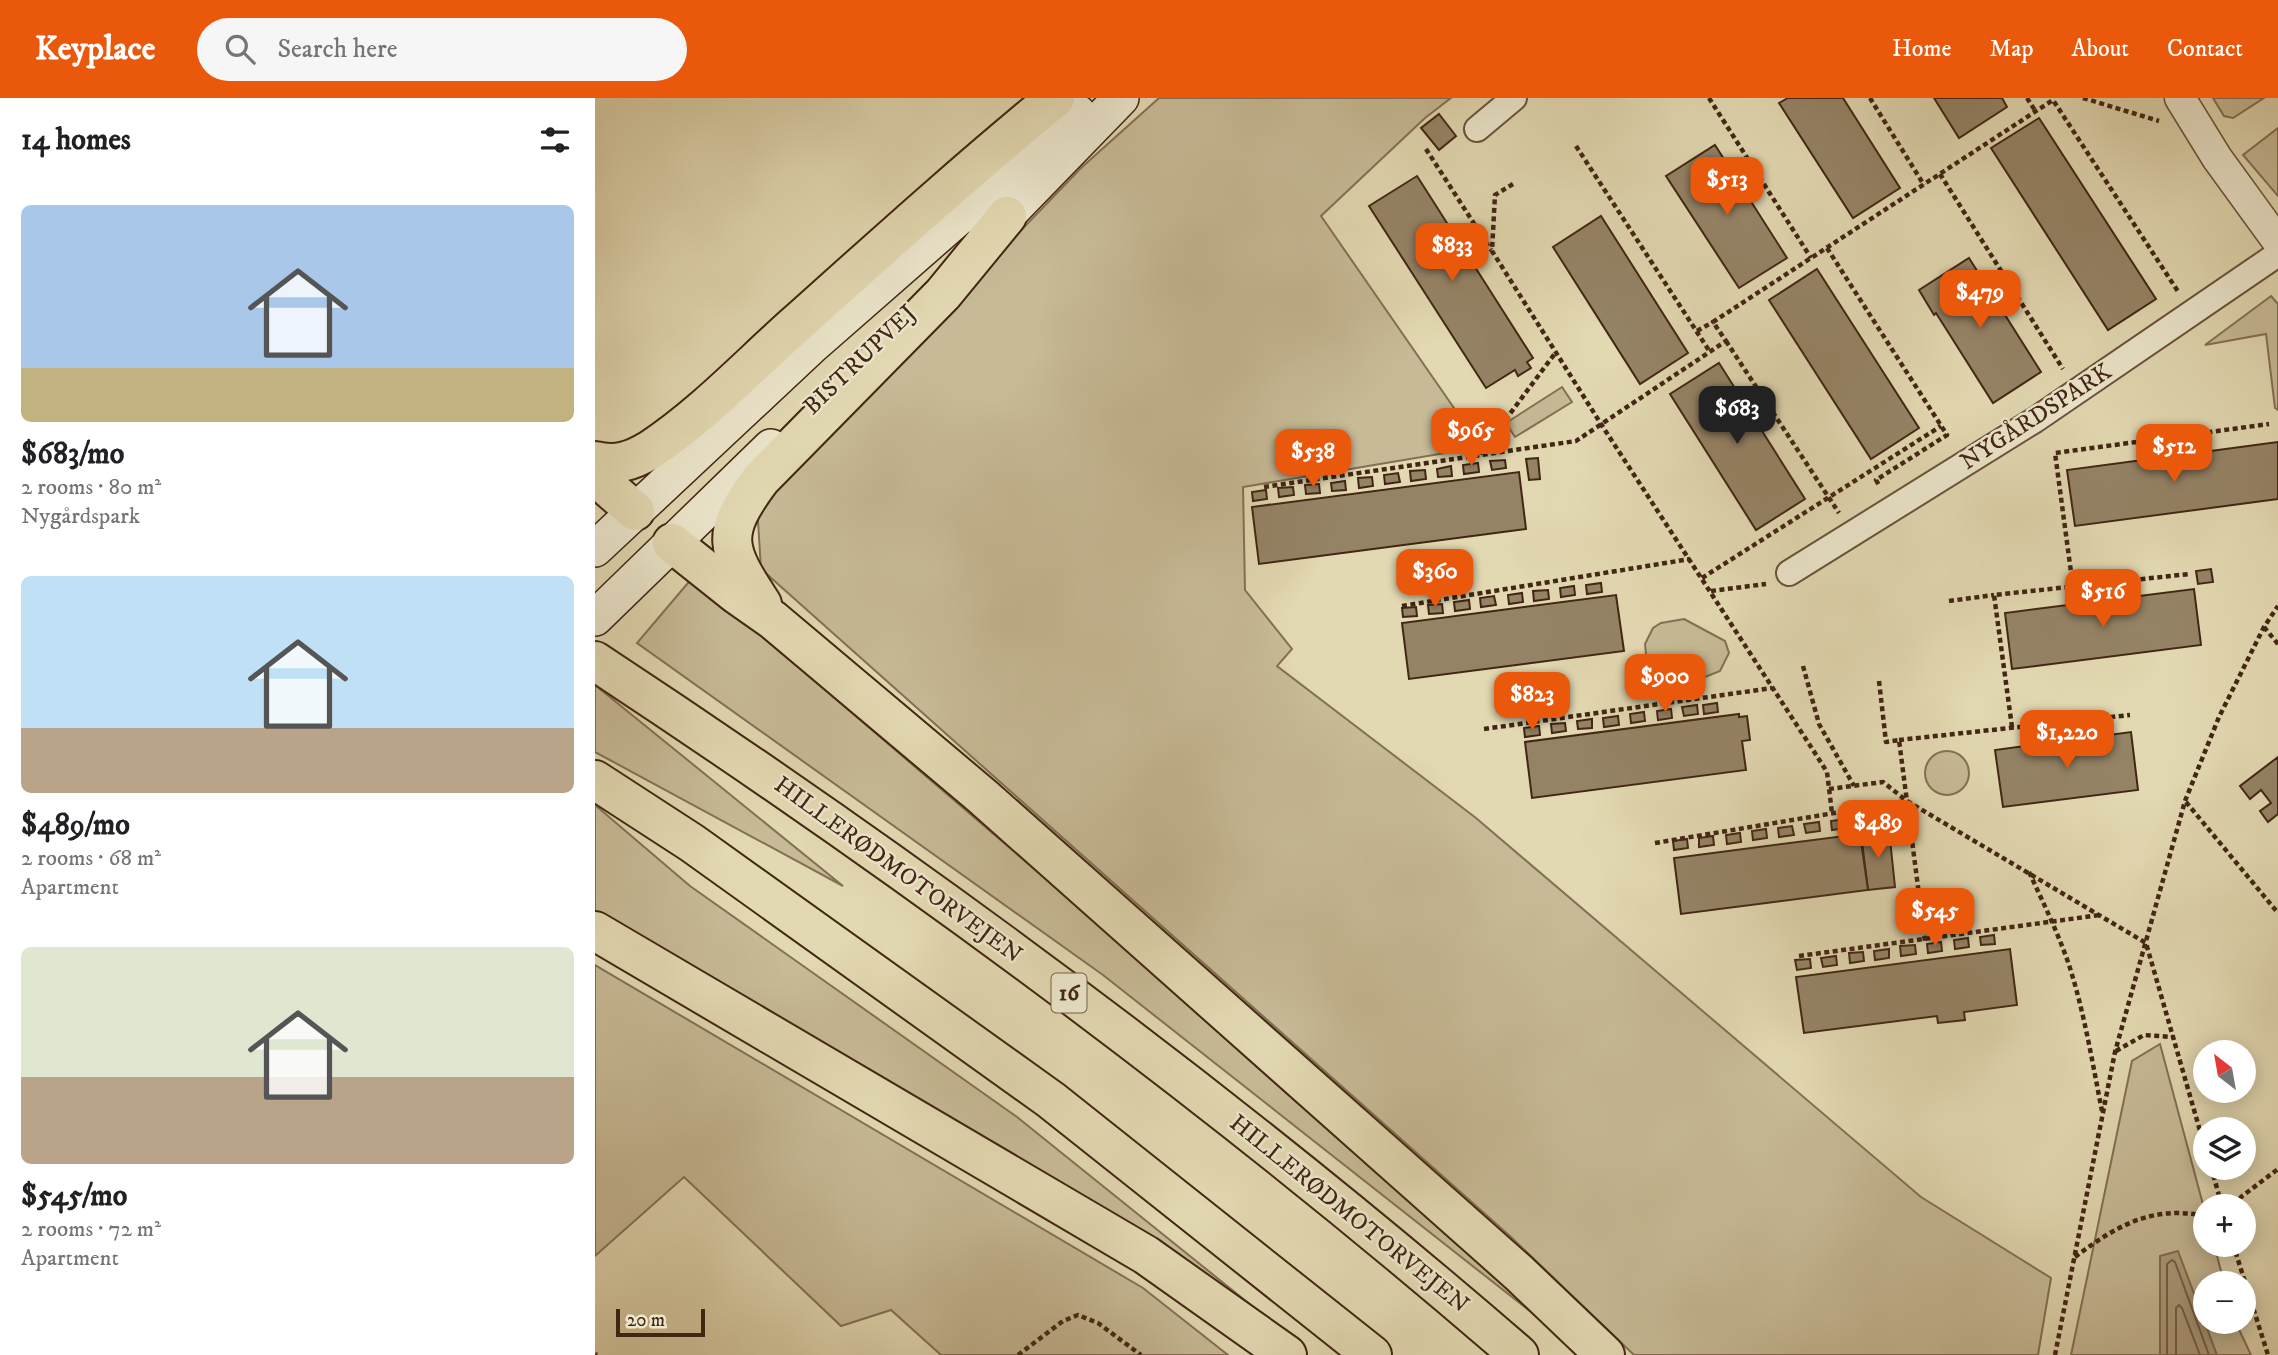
<!DOCTYPE html>
<meta charset="utf-8">
<style>
body{margin:0;font-family:"IM FELL DW Pica",serif;background:#f6f6f6;color:#202124;height:100vh;display:flex;flex-direction:column;font-size:26px;white-space:nowrap}
*{box-sizing:border-box;margin:0}
p{font-size:23px;color:#757577}
.icon{flex:none;width:38px;height:38px;fill:none;stroke:currentColor;stroke-width:2;stroke-linecap:round;stroke-linejoin:round}
.map{position:relative;flex:1;overflow:hidden}
.side{display:flex;flex-direction:column;background:#fff;width:595px}
.side>*{flex:none}
.needle{width:46px;rotate:329deg}
.buttons{position:absolute;left:1598px;top:942px;display:grid;gap:14px}
.buttons a{display:grid;place-items:center;width:63px;height:63px;border-radius:50%;background:#fff;box-shadow:0 4px 18px #0003;font-size:35px}
.scale{position:absolute;left:21px;bottom:18px;width:89px;box-sizing:border-box;padding-left:7px;border:4px solid #422614;border-top:0;font-size:19px;line-height:24px;white-space:nowrap;color:#422614;-webkit-text-stroke:5px #ece6cc;paint-order:stroke}
.price{position:absolute;translate:-50% -60px;padding:0 16px;border-radius:14px;background:#ea580c;color:#fff;font-size:23px;line-height:46px;filter:drop-shadow(0 2px 4px #0008)}
.price::after{content:'';position:absolute;left:50%;top:42px;width:21px;height:16px;margin-left:-10px;background:inherit;clip-path:polygon(0 0,100% 0,50% 100%)}
.price.on{background:#222;color:#fff}
ul{padding:0;list-style:none}
li{display:grid;align-content:center;gap:14px;height:371px;padding:0 21px}
li span{display:grid;place-items:center;height:217px;border-radius:10px;color:#555}
li>.icon{margin-inline-start:auto}
span .icon{width:126px;height:126px;fill:#fffc;stroke-width:1}
li b{font-size:30px}
h2{display:flex;justify-content:space-between;align-items:center;height:84px;padding:0 21px;font-size:30px}
header{display:flex;align-items:center;gap:42px;box-sizing:border-box;height:98px;padding:0 35px;background:#ea580c;color:#fff}
header strong{font-size:33px}
nav{display:flex;gap:38px;margin-inline-start:auto;font-size:24px}
.search{width:490px;height:63px;background:#f6f6f6;display:flex;align-items:center;gap:18px;box-sizing:border-box;padding:0 24px;border-radius:38px;color:#757577;font-size:26px}
main{display:flex;flex:1;min-height:0}
.map>svg:first-child{display:block}
.green{fill:#c7ba96;stroke:#847055;stroke-width:2}
.water{fill:#ac9b7c;stroke:#826c52;stroke-width:2}
.lines{fill:none;stroke-linecap:round;stroke-linejoin:round}
.shore{stroke:#776048;stroke-width:2}
.building{fill:#958366;stroke:#422614;stroke-width:2}
.minor-casing{stroke:#6a523b;stroke-width:28}
.tertiary-casing{stroke:#6a523b;stroke-width:33}
.secondary-casing{stroke:#422614;stroke-width:38}
.motorway-casing{stroke:#422614;stroke-width:42}
.path{stroke:#422614;stroke-width:4.5;stroke-dasharray:5 3.5;stroke-linecap:butt}
.minor{stroke:#ece6cc;stroke-width:24}
.tertiary{stroke:#ece6cc;stroke-width:30}
.secondary{stroke:#ece6cc;stroke-width:35}
.motorway{stroke:#e2d8b1;stroke-width:38}
.labels{text-anchor:middle;dominant-baseline:central;stroke-width:5;stroke-linejoin:round;paint-order:stroke}
.shield{fill:#ece6cc;stroke:#75604b;stroke-width:2}
.shield-label{font-size:23px;font-weight:bold;fill:#422614}
.street-label{font-size:24px;fill:#422614;stroke:#ece6cc}
</style>
<header>
<strong>Keyplace</strong>
<div class="search"><svg class="icon" aria-label="search" viewBox="0 0 24 24"><circle cx="10" cy="10" r="6"/><path d="M15 15l6 6"/></svg>Search here</div>
<nav><a>Home</a><a>Map</a><a>About</a><a>Contact</a></nav>
</header>
<main>
<section class="side">
<h2>14 homes<svg class="icon" aria-label="filters" viewBox="0 0 24 24"><path d="M4 7h16M4 17h16"/><circle cx="9" cy="7" r="2"/><circle cx="15" cy="17" r="2"/></svg></h2>
<ul>
<li><span style="background:linear-gradient(#a9c7e8 75%,#c2b280 0)"><svg class="icon" aria-label="home" viewBox="0 0 24 24"><path d="M3 11l9-7 9 7M6 9v11h12V9"/></svg></span><div><b>$683/mo</b><p>2 rooms · 80 m²</p><p>Nygårdspark</p></div></li>
<li><span style="background:linear-gradient(#bfe0f5 70%,#b9a48a 0)"><svg class="icon" aria-label="home" viewBox="0 0 24 24"><path d="M3 11l9-7 9 7M6 9v11h12V9"/></svg></span><div><b>$489/mo</b><p>2 rooms · 68 m²</p><p>Apartment</p></div></li>
<li><span style="background:linear-gradient(#dfe7d0 60%,#b9a48a 0)"><svg class="icon" aria-label="home" viewBox="0 0 24 24"><path d="M3 11l9-7 9 7M6 9v11h12V9"/></svg></span><div><b>$545/mo</b><p>2 rooms · 72 m²</p><p>Apartment</p></div></li>
</ul>
</section>
<div class="map">
<svg width="1683" height="1257" viewBox="0 0 1683 1257">
<rect width="100%" height="100%" fill="#e2d8b1"/>
<filter id="stains"><feTurbulence type="fractalNoise" baseFrequency=".00286" numOctaves="4"/><feColorMatrix values="0 0 0 0 .2 0 0 0 0 .09 0 0 0 0 .02 0 0 0 .5 -.17"/></filter>
<radialGradient id="worn" r=".72"><stop offset=".6" stop-color="#630" stop-opacity="0"/><stop offset="1" stop-color="#630" stop-opacity=".3"/></radialGradient>
<!-- green -->
<g class="green">
<polygon points="564,0 856,0 830,20 726,118 886,349 648,389 650,492 697,551 682,568 881,720 1326,1099 1456,1180 1443,1257 1039,1257 916,1139 166,471 162,407 486,70"/>
<polygon points="1618,0 1669,0 1638,20 1629,18"/>
<polygon points="1683,30 1683,98 1648,57"/>
<polygon points="1676,198 1683,206 1683,312 1680,310 1671,236 1610,247"/>
<polygon points="967,289 977,304 920,339 911,325"/>
<polygon points="98,479 560,874 983,1251 508,877 42,545"/>
<polygon points="1089,521 1130,543 1134,555 1125,573 1093,586 1062,580 1052,566 1050,546 1058,530 1066,525"/>
<polygon points="0,587 248,788 0,654"/>
<circle cx="1352" cy="675" r="22"/>
<polygon points="0,707 95,788 422,1019 672,1220 0,819"/>
<polygon points="0,867 548,1190 633,1257 346,1257 296,1212 246,1228 89,1079 0,1158"/>
<polygon points="1565,946 1610,1114 1610,1146 1619,1146 1629,1185 1610,1185 1610,1223 1640,1223 1656,1257 1476,1257 1537,963"/>
</g>
<!-- water -->
<polygon class="water" points="1583,1153 1622,1257 1565,1257 1565,1158"/>
<g class="lines">
<!-- shore -->
<g class="shore">
<polyline points="1572,1257 1572,1166 1577,1162 1580,1164 1614,1257"/>
<polyline points="1581,1257 1581,1210 1584,1207 1587,1210 1605,1257"/>
</g>
</g>
<!-- building -->
<g class="building">
<polygon points="1193,0 1248,0 1305,90 1258,120 1184,5"/>
<polygon points="1339,0 1407,0 1412,9 1364,40"/>
<polygon points="844,16 861,38 844,52 826,30"/>
<polygon points="1444,20 1561,201 1513,232 1396,50"/>
<polygon points="1120,47 1192,160 1144,190 1071,78"/>
<polygon points="822,78 938,260 932,264 936,270 923,278 920,272 891,290 774,108"/>
<polygon points="1006,118 1093,255 1045,286 958,149"/>
<polygon points="1374,160 1446,274 1398,305 1341,215 1339,217 1324,192"/>
<polygon points="1222,171 1324,330 1276,361 1174,202"/>
<polygon points="1124,265 1210,401 1161,432 1075,296"/>
<polygon points="1683,344 1683,401 1480,428 1472,372"/>
<polygon points="943,360 945,381 934,382 931,361"/>
<polygon points="910,362 911,370 897,372 895,363"/>
<polygon points="883,365 884,374 869,376 868,367"/>
<polygon points="856,368 857,378 843,379 842,371"/>
<polygon points="830,372 831,381 816,383 815,373"/>
<polygon points="924,374 931,431 664,466 657,409"/>
<polygon points="803,375 805,384 790,386 789,377"/>
<polygon points="777,379 778,388 764,390 763,380"/>
<polygon points="750,383 751,392 737,393 736,385"/>
<polygon points="724,386 725,395 711,396 710,387"/>
<polygon points="698,389 699,397 684,399 683,390"/>
<polygon points="671,392 672,401 658,403 657,394"/>
<polygon points="1616,471 1618,484 1603,486 1601,473"/>
<polygon points="1006,485 1007,494 992,496 991,487"/>
<polygon points="979,488 980,497 966,499 965,490"/>
<polygon points="1599,491 1606,547 1417,571 1410,515"/>
<polygon points="953,492 954,501 939,503 938,493"/>
<polygon points="927,495 928,504 914,506 913,497"/>
<polygon points="1021,497 1029,553 814,581 807,525"/>
<polygon points="899,498 901,507 886,509 885,500"/>
<polygon points="874,502 875,511 860,513 859,504"/>
<polygon points="847,506 848,515 834,516 833,507"/>
<polygon points="821,509 822,518 808,519 807,510"/>
<polygon points="1122,605 1123,614 1109,616 1108,607"/>
<polygon points="1102,607 1103,616 1089,618 1087,609"/>
<polygon points="1076,611 1077,620 1063,622 1062,613"/>
<polygon points="1049,614 1050,623 1036,625 1035,616"/>
<polygon points="1144,616 1144,619 1152,618 1155,642 1147,643 1151,672 937,700 930,644"/>
<polygon points="1023,618 1024,627 1009,629 1008,620"/>
<polygon points="997,621 997,630 983,631 982,623"/>
<polygon points="970,625 971,633 957,635 956,626"/>
<polygon points="944,628 945,637 930,639 929,630"/>
<polygon points="1536,634 1543,692 1408,709 1400,652"/>
<polygon points="1683,659 1683,716 1673,724 1665,713 1676,705 1666,692 1655,701 1645,688"/>
<polygon points="1277,718 1278,727 1264,728 1263,719"/>
<polygon points="1251,721 1251,730 1237,732 1236,723"/>
<polygon points="1224,724 1225,733 1211,735 1209,726"/>
<polygon points="1197,728 1199,737 1184,739 1183,730"/>
<polygon points="1171,731 1172,740 1158,742 1157,733"/>
<polygon points="1294,732 1300,789 1273,792 1266,736"/>
<polygon points="1145,735 1146,744 1132,746 1131,737"/>
<polygon points="1265,736 1273,792 1086,816 1079,760"/>
<polygon points="1118,738 1119,747 1104,749 1104,740"/>
<polygon points="1092,741 1093,750 1079,752 1078,743"/>
<polygon points="1399,837 1400,846 1386,847 1385,839"/>
<polygon points="1373,840 1374,849 1360,851 1359,842"/>
<polygon points="1346,844 1347,853 1333,855 1332,846"/>
<polygon points="1320,847 1321,856 1306,858 1305,848"/>
<polygon points="1294,851 1294,860 1280,862 1279,853"/>
<polygon points="1415,851 1422,907 1369,914 1370,922 1343,925 1342,918 1209,935 1201,879"/>
<polygon points="1268,854 1269,863 1255,865 1254,855"/>
<polygon points="1241,858 1242,867 1228,869 1226,860"/>
<polygon points="1215,861 1216,870 1202,872 1200,862"/>
</g>
<g class="lines">
<!-- minor casing -->
<g class="minor-casing">
<g id="minor">
<polyline points="882,31 919,0"/>
<polyline points="1194,475 1440,322 1683,156"/>
</g>
</g>
<!-- tertiary casing -->
<g class="tertiary-casing">
<polyline id="tertiary" points="1585,0 1622,60 1683,144"/>
</g>
<!-- secondary casing -->
<g class="secondary-casing">
<g id="secondary">
<polyline points="391,139 526,0"/>
<polyline points="0,451 218,247 483,15"/>
<polyline points="0,520 176,349"/>
</g>
</g>
<!-- motorway casing -->
<g class="motorway-casing">
<g id="motorway">
<path d="M 0,363 C 21,368 37,363 55,352 C 108,317 153,269 200,227 C 286,150 371,73 460,0"/>
<polyline points="0,378 40,413"/>
<polyline points="77,445 141,496 178,522 387,698 924,1175 1010,1257"/>
<path d="M 167,506 C 130,450 125,436 166,381 L 348,196 L 412,118"/>
<path d="M 0,563 C 322,775 633,1005 924,1257"/>
<polyline points="0,682 97,745 456,1002 777,1257"/>
<polyline points="0,833 551,1157 692,1257"/>
</g>
</g>
<!-- path -->
<g class="path">
<polyline points="1114,0 1216,160"/>
<polyline points="1275,0 1329,87"/>
<polyline points="1432,0 1441,14"/>
<polyline points="1488,0 1564,23"/>
<polyline points="981,48 1115,254"/>
<polyline points="831,51 896,152"/>
<polyline points="1345,76 1468,271"/>
<polyline points="918,86 900,97 897,153 1006,326 1218,652 1232,674 1237,715"/>
<polyline points="1232,150 1352,337 1281,382 1285,389"/>
<polyline points="1102,233 1118,224"/>
<polyline points="1131,243 1244,415"/>
<polyline points="885,356 961,254"/>
<polyline points="669,389 981,343 1131,243 1118,224 1458,2 1584,195"/>
<polyline points="1107,480 1346,328"/>
<polyline points="1478,489 1460,355 1674,326"/>
<polyline points="1116,493 1171,486"/>
<polyline points="1354,503 1399,497"/>
<polyline points="807,508 1095,461"/>
<polyline points="1669,529 1683,546"/>
<polyline points="1208,568 1224,626 1259,688"/>
<polyline points="1284,583 1291,644 1304,642 1330,843"/>
<polyline points="1417,629 1399,497 1594,476"/>
<polyline points="889,631 1177,590"/>
<polyline points="1304,642 1535,617"/>
<polyline points="1234,691 1288,684 1312,703 1551,845 1610,1050"/>
<polyline points="1591,704 1683,815"/>
<polyline points="1060,745 1311,703"/>
<path d="M 1434,774 C 1448,804 1462,833 1473,864 C 1489,912 1497,963 1507,1013"/>
<polyline points="1204,858 1505,817"/>
<polyline points="1521,953 1549,937 1578,939"/>
<polyline points="1616,1069 1627,1108"/>
<polyline points="1640,1108 1646,1099 1683,1071"/>
<polyline points="1638,1146 1673,1257"/>
<path d="M 1480,1159 C 1521,1128 1557,1107 1610,1118"/>
<polyline points="0,1256 2,1257"/>
<polyline points="423,1257 468,1223 483,1217 503,1225 546,1257"/>
<polyline points="1460,1257 1520,954 1590,703 1624,619 1669,529 1683,508"/>
</g>
<!-- minor -->
<use href="#minor" class="minor"/>
<!-- tertiary -->
<use href="#tertiary" class="tertiary"/>
<!-- secondary -->
<use href="#secondary" class="secondary"/>
<!-- motorway -->
<use href="#motorway" class="motorway"/>
</g>
<g class="labels">
<!-- shield labels -->
<rect class="shield" x="456.5" y="875.5" width="35" height="39" rx="5"/>
<g class="shield-label">
<text x="474" y="895">16</text>
</g>
<!-- street labels -->
<g class="street-label">
<text transform="translate(265 262) rotate(-44)">BISTRUPVEJ</text>
<text transform="translate(1441 319) rotate(-33)">NYGÅRDSPARK</text>
<text transform="translate(303 772) rotate(36)">HILLERØDMOTORVEJEN</text>
<text transform="translate(754 1116) rotate(39)">HILLERØDMOTORVEJEN</text>
</g>
</g>
<rect width="100%" height="100%" filter="url(#stains)"/>
<rect width="100%" height="100%" fill="url(#worn)"/>
</svg>
<div class="buttons">
<a><svg class="needle" viewBox="-14 -14 28 28"><path d="M0-13l5 13h-10z" fill="#e53935"/><path d="M0 13l5-13h-10z" fill="#757577"/></svg></a>
<a><svg class="icon" aria-label="layers" viewBox="0 0 24 24"><path d="M12 4l9 5-9 5-9-5zM3 14l9 5 9-5"/></svg></a>
<a>+</a>
<a>−</a>
</div>
<div class="scale">20 m</div>
<b class="price" style="left:1132px;top:119px">$513</b>
<b class="price" style="left:857px;top:185px">$833</b>
<b class="price" style="left:1385px;top:232px">$479</b>
<b class="price on" style="left:1142px;top:348px">$683</b>
<b class="price" style="left:876px;top:370px">$965</b>
<b class="price" style="left:1579px;top:386px">$512</b>
<b class="price" style="left:718px;top:391px">$538</b>
<b class="price" style="left:840px;top:511px">$360</b>
<b class="price" style="left:1508px;top:531px">$516</b>
<b class="price" style="left:1070px;top:616px">$900</b>
<b class="price" style="left:937px;top:634px">$823</b>
<b class="price" style="left:1472px;top:672px">$1,220</b>
<b class="price" style="left:1283px;top:762px">$489</b>
<b class="price" style="left:1340px;top:850px">$545</b>
</div>
</main>
